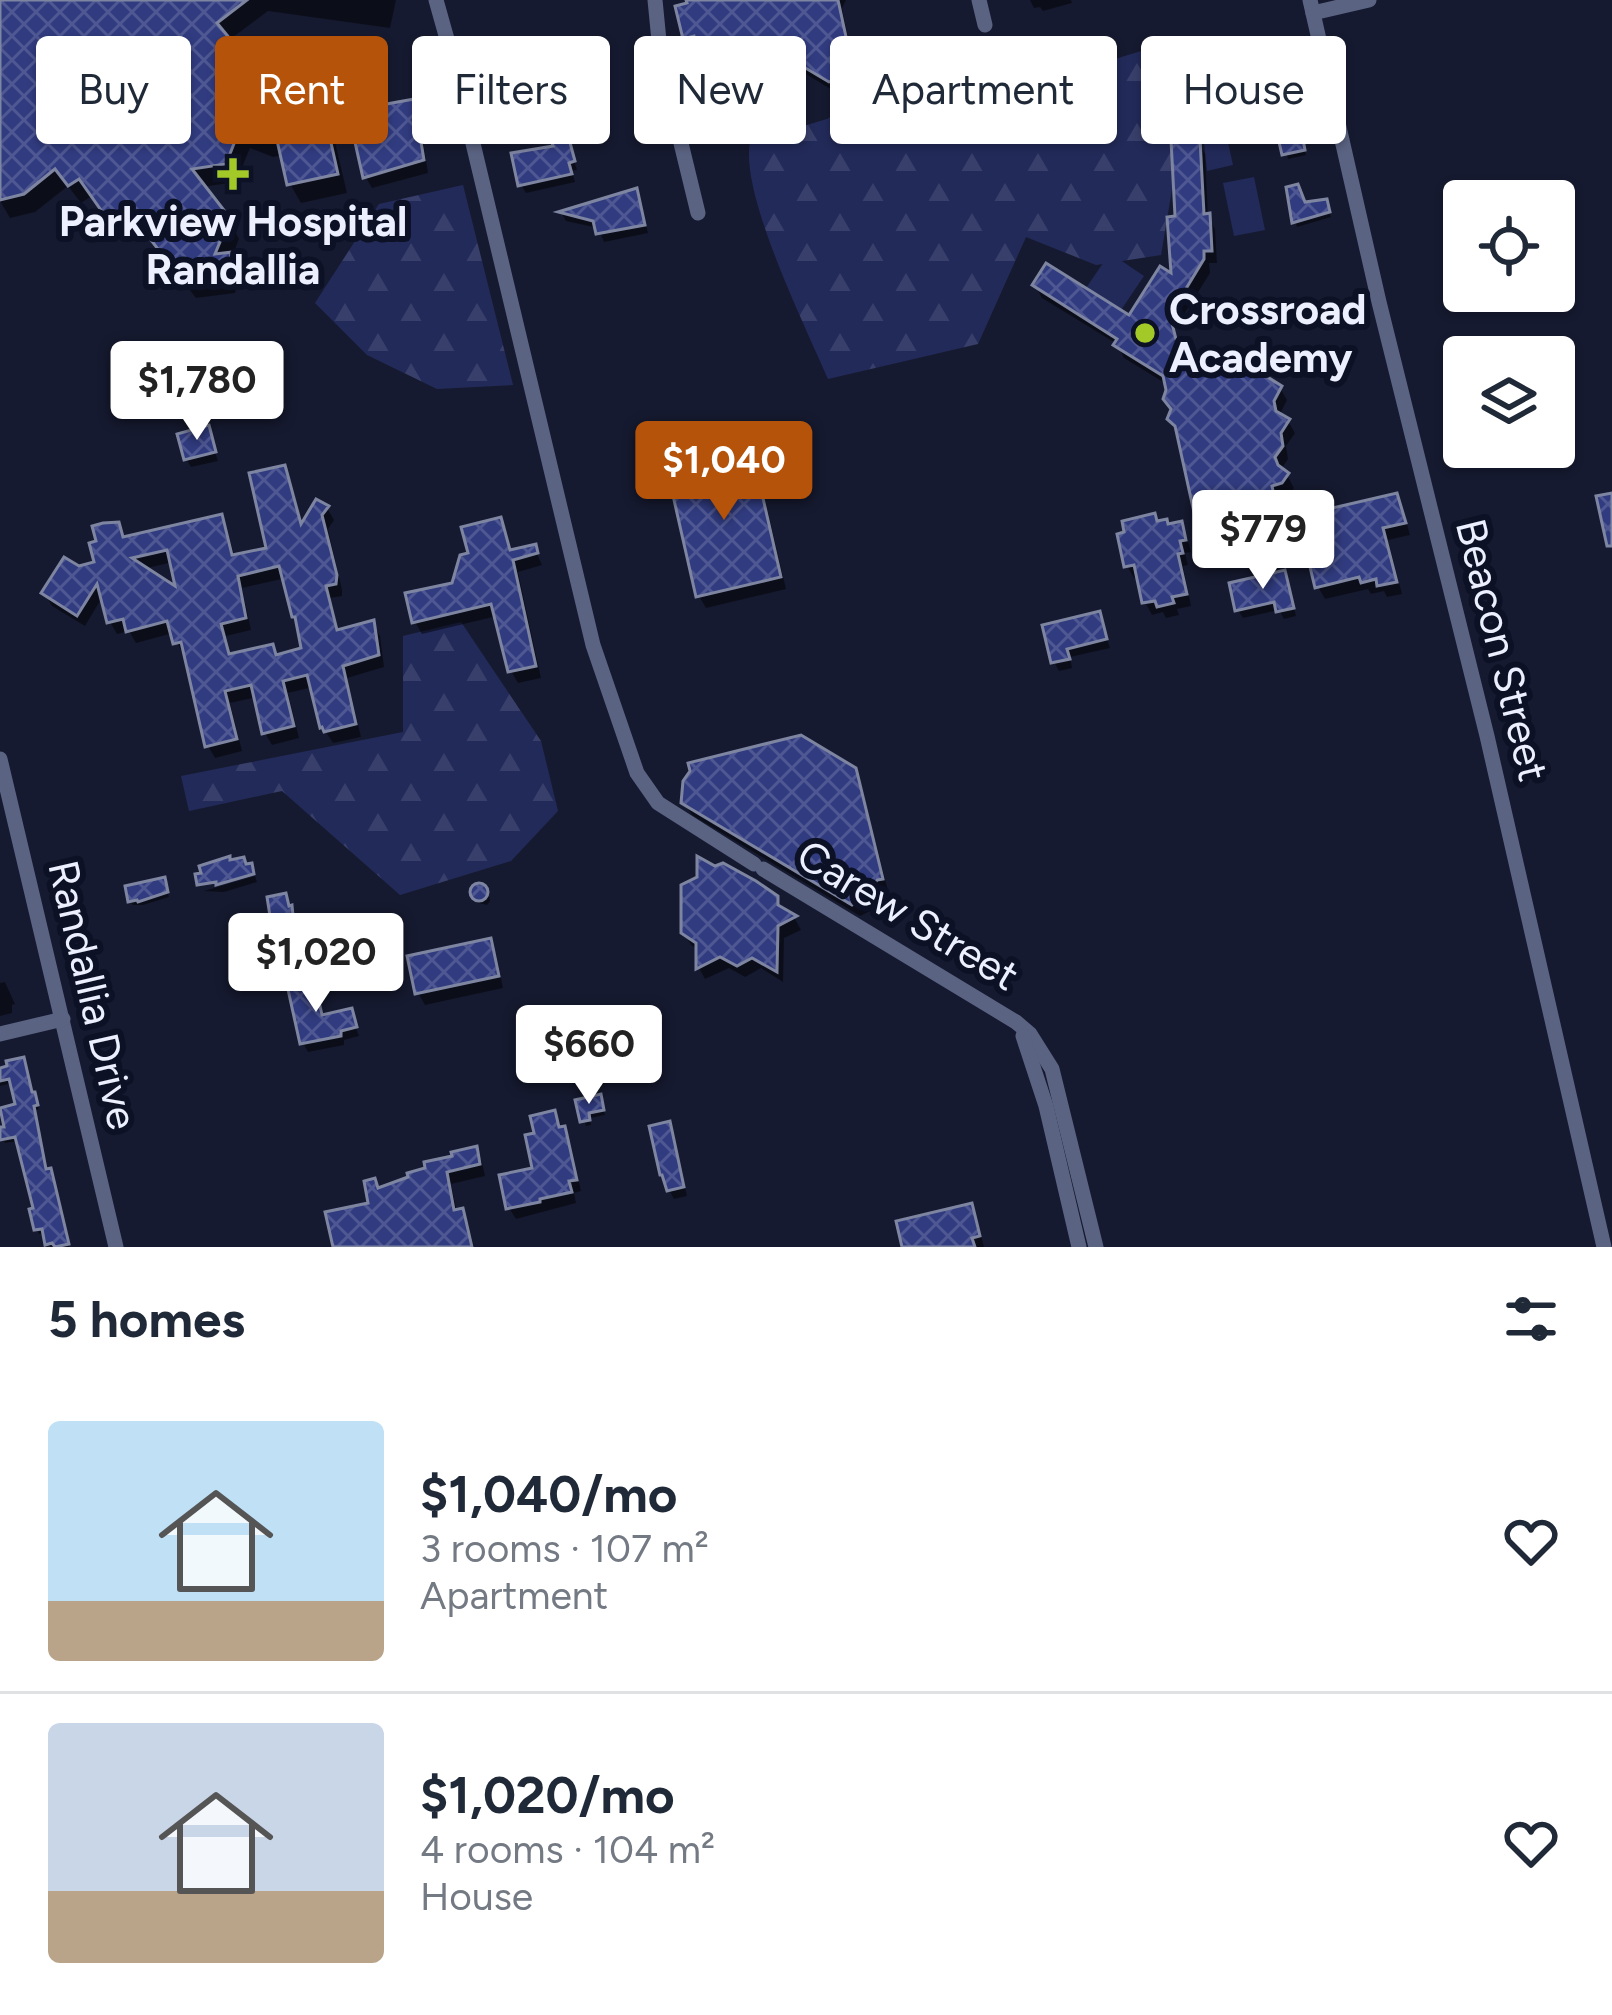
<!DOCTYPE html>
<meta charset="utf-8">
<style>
body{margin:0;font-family:Figtree,sans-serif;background:#f2f2f3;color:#1f2937;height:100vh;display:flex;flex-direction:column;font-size:45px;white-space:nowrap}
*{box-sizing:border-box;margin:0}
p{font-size:39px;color:#747a83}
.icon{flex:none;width:66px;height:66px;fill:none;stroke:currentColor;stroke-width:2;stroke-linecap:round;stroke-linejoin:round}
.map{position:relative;height:1247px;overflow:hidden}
.panel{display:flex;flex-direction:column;background:#fff;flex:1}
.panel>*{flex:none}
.banner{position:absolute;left:36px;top:36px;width:1542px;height:108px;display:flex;gap:24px}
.buttons{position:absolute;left:1443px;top:180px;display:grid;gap:24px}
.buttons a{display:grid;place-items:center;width:132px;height:132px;border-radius:12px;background:#fff;box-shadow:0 3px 9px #0004;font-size:60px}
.price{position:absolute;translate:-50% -102px;padding:0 27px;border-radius:12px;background:#fff;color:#222;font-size:39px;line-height:78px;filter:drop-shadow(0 3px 6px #0008)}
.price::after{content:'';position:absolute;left:50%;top:72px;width:36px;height:27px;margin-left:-18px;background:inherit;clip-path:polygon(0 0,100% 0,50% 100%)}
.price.active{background:#b45309;color:#fff}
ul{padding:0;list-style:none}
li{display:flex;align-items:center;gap:36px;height:300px;padding:0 48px}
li+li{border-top:3px solid #e0e1e3}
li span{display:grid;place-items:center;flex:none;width:336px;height:240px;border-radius:12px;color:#555}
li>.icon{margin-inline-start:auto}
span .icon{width:144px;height:144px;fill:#fffc;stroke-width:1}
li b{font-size:51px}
h2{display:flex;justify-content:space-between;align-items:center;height:144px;padding:0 48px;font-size:51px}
.chip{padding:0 42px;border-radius:12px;background:#fff;box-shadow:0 3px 9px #0004;font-size:42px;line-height:108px}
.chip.active{background:#b45309;color:#fff}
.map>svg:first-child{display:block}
.green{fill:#222a59}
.forest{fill:url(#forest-firs)}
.shadow{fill:#0007;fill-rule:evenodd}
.building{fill:url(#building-cross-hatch);stroke:#7e85a1;stroke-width:3;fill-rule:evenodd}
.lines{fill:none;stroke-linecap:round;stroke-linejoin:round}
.minor{stroke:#5a6382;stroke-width:15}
.poi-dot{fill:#a2c928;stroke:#0d1125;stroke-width:4.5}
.labels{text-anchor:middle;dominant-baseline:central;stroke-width:12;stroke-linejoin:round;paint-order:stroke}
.poi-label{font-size:42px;font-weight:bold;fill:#ebeffe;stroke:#0d1125}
.street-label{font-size:42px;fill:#ebeffe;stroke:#0d1125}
</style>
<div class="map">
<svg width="1612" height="1247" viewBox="0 0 1612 1247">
<defs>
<pattern id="forest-firs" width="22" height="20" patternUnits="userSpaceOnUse" patternTransform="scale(3)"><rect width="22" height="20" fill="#222a59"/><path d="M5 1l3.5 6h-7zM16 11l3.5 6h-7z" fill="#383f6a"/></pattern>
<pattern id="building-cross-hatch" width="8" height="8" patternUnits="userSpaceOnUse" patternTransform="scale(3)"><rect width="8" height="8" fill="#313c80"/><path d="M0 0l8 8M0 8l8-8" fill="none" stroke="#4f5893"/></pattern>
</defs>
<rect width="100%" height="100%" fill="#161a30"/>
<!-- green -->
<g class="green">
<polygon points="1227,138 1233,165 1207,171 1204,142"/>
<polygon points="1254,177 1265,230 1234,236 1223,183"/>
<polygon points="1110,253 1144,276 1121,310 1086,288"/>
</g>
<!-- forest -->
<g class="forest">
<path d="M 1168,43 L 1193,81 L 1175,118 L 1176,165 L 1161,255 L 1096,265 L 1026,237 L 978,344 L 828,379 C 805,325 740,195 750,142 L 827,119 L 879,92 L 921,110 L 1065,74 Z"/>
<polygon points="463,185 513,385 437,389 367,355 315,303 379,204"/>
<polygon points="461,622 541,741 558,811 511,861 400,895 282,791 189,811 181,776 403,732 403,636"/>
</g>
<!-- shadow -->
<g class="shadow">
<polygon points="0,0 396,0 390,28 268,11 225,43 281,107 311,62 327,59 338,78 345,105 327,108 347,193 301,203 290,184 283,155 273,157 250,148 236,182 202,187 228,219 239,239 232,257 241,274 235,293 196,298 151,241 122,238 92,196 81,203 68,186 35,212 10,218 0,201"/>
<polygon points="689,0 846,0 842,8 852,57 855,57 862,69 866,86 837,93 806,74 745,87 753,101 738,124 719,113 712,101 721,85 711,79 704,65 700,48 693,50 686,38"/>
<polygon points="1030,0 1071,0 1072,3 1043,11 1040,7 1034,8"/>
<polygon points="1283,57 1285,69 1278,70 1283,93 1270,96 1260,58"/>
<polygon points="412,103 419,115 428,173 372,188 365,176"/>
<polygon points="1276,119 1303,143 1306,155 1288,159"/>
<polygon points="568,142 577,170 572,171 575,182 526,193 521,185 556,149"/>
<polygon points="1198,142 1205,154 1208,217 1215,229 1217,263 1209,263 1210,273 1175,329 1179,344 1221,372 1280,388 1287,400 1279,416 1288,421 1295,433 1286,446 1288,459 1280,471 1287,475 1294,488 1289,495 1277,498 1283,526 1243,535 1240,529 1207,537 1200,525 1179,433 1170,419 1173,412 1168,385 1124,358 1117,344 1042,298 1035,285 1130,319 1175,278 1178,219"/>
<polygon points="635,192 640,200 648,233 604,242 598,228 566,221 562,214"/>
<polygon points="1328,207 1331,217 1297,227 1295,222"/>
<polygon points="207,429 218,461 191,467 186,459"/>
<polygon points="750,453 757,465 786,589 706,608 699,596"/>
<path d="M 283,468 L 290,480 L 303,526 L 327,508 L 334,520 L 328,529 L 342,590 L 342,596 L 330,598 L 339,632 L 373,624 L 380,636 L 384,667 L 347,678 L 361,737 L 333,743 L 322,726 L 313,687 L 288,693 L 299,738 L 272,745 L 265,733 L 257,697 L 230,703 L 242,751 L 215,758 L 208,746 L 187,653 L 183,655 L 173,633 L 136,643 L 129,631 L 117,634 L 110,622 L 103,596 L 85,626 L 52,606 L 45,594 L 78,569 L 97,564 L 118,525 L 126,539 L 220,517 L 227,529 L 235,558 L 270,550 ZM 173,562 L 180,592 L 143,569 ZM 286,578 L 304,651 L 278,658 L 272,647 L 231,656 L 226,636 L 251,630 L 242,588 Z"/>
<polygon points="1396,496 1403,509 1410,535 1388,540 1402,594 1387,597 1384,591 1371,594 1368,589 1325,599 1318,587"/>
<polygon points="500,521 507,533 512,552 534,547 542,565 518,572 541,678 518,683 511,671 497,616 422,634 415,622 454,585 472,556"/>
<polygon points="1158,524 1168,527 1180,525 1187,537 1191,552 1185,553 1188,565 1183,566 1191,606 1177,609 1179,615 1166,618 1163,612 1152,615 1145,602 1140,577 1134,578 1127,566"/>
<polygon points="1283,573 1288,582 1296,616 1284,619 1279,610 1243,618 1238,610"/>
<polygon points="1099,614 1110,648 1070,657 1072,668 1059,671 1054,662"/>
<polygon points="853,770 861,784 888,891 883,892 875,909 860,916 692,815 684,802"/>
<polygon points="255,876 257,882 224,892 204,891"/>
<polygon points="166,885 169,897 143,905 133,905 130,901"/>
<polygon points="480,886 489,895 490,901 487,905 478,903 474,897 473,891"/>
<polygon points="284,896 295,917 298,945 292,947 293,952 289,953 275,928 271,899"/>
<polygon points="775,898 783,911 795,919 801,930 784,938 783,982 761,968 745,977 729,968 705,979 699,968 699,950 691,945 684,932"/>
<polygon points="489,942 496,954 503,988 425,1005 418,993"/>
<polygon points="5,982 15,1004 12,1005 12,1013 0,1016 0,983"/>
<polygon points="312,983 317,991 323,1018 350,1012 359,1036 344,1040 344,1045 308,1052 303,1043"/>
<polygon points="0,1071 37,1100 39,1109 34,1111 46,1172 52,1176 69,1247 50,1247 46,1233 39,1234 37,1229 37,1210 19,1141 5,1143 2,1139 19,1106 13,1083 0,1086"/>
<polygon points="578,1103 602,1103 605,1115 590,1118 591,1125 586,1126"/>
<polygon points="554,1113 570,1141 581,1191 574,1193 576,1203 516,1219 509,1208 536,1170 537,1135"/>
<polygon points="669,1124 673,1133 687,1196 674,1199 669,1190"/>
<polygon points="475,1150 482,1162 485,1176 451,1184 457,1212 461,1211 468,1223 474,1247 336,1247 371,1205 379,1191"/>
<polygon points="970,1207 977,1219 984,1247 906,1247"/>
</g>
<!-- building -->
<g class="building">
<polygon points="0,0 247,0 217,23 231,40 237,40 275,94 269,57 307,49 310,59 329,55 336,86 319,89 338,174 287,185 276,136 261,139 239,131 226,164 192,169 230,218 215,254 232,252 225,275 182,280 137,222 108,220 79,179 68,186 55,169 24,194 0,200"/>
<polygon points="686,0 838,0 850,55 856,53 861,74 829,82 797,63 732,77 749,87 731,114 709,101 721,79 701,66 694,36 683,39 675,6 687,3"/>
<polygon points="1281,49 1285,64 1277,65 1283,88 1264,92 1256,56"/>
<polygon points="414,99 424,160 363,178 348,111"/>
<polygon points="1291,112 1296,136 1302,134 1305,150 1282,155 1273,116"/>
<polygon points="569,139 575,161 569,163 572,174 518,186 511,153 553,146 552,143"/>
<polygon points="1200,139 1204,214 1210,213 1212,251 1204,251 1204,259 1170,315 1176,339 1220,368 1228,352 1262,374 1268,373 1269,378 1282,386 1274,401 1276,411 1290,419 1281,433 1283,446 1275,457 1278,465 1289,473 1282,483 1272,486 1278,514 1233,524 1232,518 1197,526 1175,426 1167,419 1171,409 1163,399 1166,390 1163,376 1113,345 1117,339 1032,285 1046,263 1129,315 1160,266 1171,273 1167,217 1175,216 1171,140"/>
<polygon points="1298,184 1305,202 1327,199 1330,212 1292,223 1286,187"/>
<polygon points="637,188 645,225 596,234 593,221 558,212"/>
<polygon points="209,425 216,452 184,460 177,434"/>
<polygon points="752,450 781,577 696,597 667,469"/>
<path d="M 285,465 L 301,524 L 316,499 L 329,506 L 322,515 L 337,575 L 336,584 L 326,586 L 337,630 L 374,620 L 379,655 L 343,666 L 356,724 L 324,732 L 322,727 L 320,728 L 307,675 L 283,681 L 294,726 L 262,734 L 251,685 L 225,691 L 237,739 L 205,747 L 181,642 L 173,644 L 167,621 L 126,632 L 123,619 L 107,623 L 97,584 L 77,616 L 41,593 L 64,557 L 79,566 L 94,562 L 89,543 L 96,541 L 92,526 L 103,523 L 119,522 L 123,537 L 222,514 L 232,555 L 266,548 L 249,473 ZM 167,550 L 175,586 L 132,558 ZM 279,566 L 292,617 L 295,617 L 301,648 L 276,655 L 273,644 L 229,654 L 221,624 L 246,618 L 238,576 Z"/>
<polygon points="1397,493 1406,523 1383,528 1397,582 1377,586 1376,579 1361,583 1359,577 1315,588 1298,516"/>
<polygon points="1612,493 1612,546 1607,546 1596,496"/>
<polygon points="1155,513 1157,521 1167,519 1168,524 1182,521 1186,540 1180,541 1183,553 1178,554 1187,594 1172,597 1174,603 1157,607 1155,601 1142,603 1134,565 1124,567 1117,534 1124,532 1122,521"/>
<polygon points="501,517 510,550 536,544 538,553 513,560 536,666 508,672 491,604 412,623 405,593 452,583 460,555 468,553 461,527"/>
<polygon points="1285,570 1294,608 1276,612 1274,602 1235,611 1229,583"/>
<polygon points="1100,611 1107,639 1067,649 1070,659 1051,663 1042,625"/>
<polygon points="801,735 856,768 883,879 877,880 868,896 852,905 681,803 683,781 690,771 688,763"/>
<polygon points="230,856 230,860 244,857 246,864 252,863 254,874 216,885 216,882 197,885 195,874 201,873 199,866"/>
<polygon points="697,856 715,866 723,863 756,881 778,896 778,905 797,916 778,926 777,972 752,958 737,966 720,957 696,969 696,943 681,933 681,885 697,877"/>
<polygon points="165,877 168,892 138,902 137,900 128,902 125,886"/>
<circle cx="479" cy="892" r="9"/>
<polygon points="286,893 289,906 292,905 295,936 289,939 290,944 281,946 276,928 272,929 267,897"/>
<polygon points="491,938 499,976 415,994 407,956"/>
<polygon points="314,979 322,1015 352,1008 357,1027 341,1031 341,1036 300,1044 287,985"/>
<polygon points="24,1057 32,1092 35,1092 38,1105 34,1106 46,1169 51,1168 69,1244 55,1247 52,1243 45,1245 42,1229 34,1230 29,1209 33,1208 15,1137 0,1140 0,1127 4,1127 0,1108 15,1104 9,1079 0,1081 0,1068 7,1066 6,1061"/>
<polygon points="601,1094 604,1110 589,1113 590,1120 580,1122 575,1100"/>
<polygon points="555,1110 559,1127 565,1126 577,1180 569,1181 572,1192 540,1199 540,1202 506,1209 499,1175 532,1168 525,1135 534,1133 530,1116"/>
<polygon points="670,1121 684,1187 667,1191 662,1175 660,1175 649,1126"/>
<polygon points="477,1146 480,1164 447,1172 454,1210 463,1208 472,1247 333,1247 325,1212 368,1203 364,1181 375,1178 378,1188 408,1177 407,1173 425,1168 424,1162 452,1156 451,1152"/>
<polygon points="972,1203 980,1236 972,1238 975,1247 902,1247 896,1221"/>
</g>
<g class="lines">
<!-- minor -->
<g class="minor">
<polyline points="436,0 454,64 593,645 637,773 658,803 754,864"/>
<polyline points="655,0 661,61 698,213"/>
<polyline points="979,0 985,25"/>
<polyline points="1310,0 1379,302 1487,736 1604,1247"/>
<polyline points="1313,13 1369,0"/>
<polyline points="0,759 116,1247"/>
<polyline points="763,869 1016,1022 1030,1034 1052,1069 1096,1247"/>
<polyline points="0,1034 63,1019"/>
<polyline points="1023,1036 1046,1106 1079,1247"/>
</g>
</g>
<!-- markers -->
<g class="poi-dot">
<path d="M227 156h12v12h12v12h-12v12h-12v-12h-12v-12h12z"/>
<circle cx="1145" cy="333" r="12"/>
</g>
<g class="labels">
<!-- poi labels -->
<g class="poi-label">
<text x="233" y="221">Parkview Hospital<tspan x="233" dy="48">Randallia</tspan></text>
<text x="1169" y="309" text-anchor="start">Crossroad<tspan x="1169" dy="48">Academy</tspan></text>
</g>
<!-- street labels -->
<g class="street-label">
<text transform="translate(1502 650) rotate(76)">Beacon Street</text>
<text transform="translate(908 915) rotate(31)">Carew Street</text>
<text transform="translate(93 995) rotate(77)">Randallia Drive</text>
</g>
</g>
</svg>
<div class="buttons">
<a><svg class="icon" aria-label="locate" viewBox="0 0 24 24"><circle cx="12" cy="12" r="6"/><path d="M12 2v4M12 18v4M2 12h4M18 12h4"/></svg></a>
<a><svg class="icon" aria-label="layers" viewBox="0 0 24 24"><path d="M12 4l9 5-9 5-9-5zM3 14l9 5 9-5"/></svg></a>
</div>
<b class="price" style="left:197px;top:443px">$1,780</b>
<b class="price active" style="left:724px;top:523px">$1,040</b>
<b class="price" style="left:1263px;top:592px">$779</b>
<b class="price" style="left:316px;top:1015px">$1,020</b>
<b class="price" style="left:589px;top:1107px">$660</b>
<div class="banner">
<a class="chip">Buy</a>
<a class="chip active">Rent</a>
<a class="chip">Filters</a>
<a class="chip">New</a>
<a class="chip">Apartment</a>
<a class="chip">House</a>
</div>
</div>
<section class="panel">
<h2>5 homes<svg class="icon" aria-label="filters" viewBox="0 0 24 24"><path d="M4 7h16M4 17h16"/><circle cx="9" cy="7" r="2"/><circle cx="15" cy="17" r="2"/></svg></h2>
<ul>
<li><span style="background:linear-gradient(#bfe0f5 75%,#b9a48a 0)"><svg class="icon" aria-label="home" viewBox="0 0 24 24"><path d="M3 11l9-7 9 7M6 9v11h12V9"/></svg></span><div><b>$1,040/mo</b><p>3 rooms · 107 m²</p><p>Apartment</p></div><svg class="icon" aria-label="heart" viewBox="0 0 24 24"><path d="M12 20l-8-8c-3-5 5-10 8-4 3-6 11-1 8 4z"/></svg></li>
<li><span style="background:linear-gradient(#c9d6e8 70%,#b9a48a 0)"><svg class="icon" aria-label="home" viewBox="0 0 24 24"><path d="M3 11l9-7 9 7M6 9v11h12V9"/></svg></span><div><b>$1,020/mo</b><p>4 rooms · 104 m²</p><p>House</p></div><svg class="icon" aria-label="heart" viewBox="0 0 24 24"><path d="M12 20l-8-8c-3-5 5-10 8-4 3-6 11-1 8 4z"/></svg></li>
</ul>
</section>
